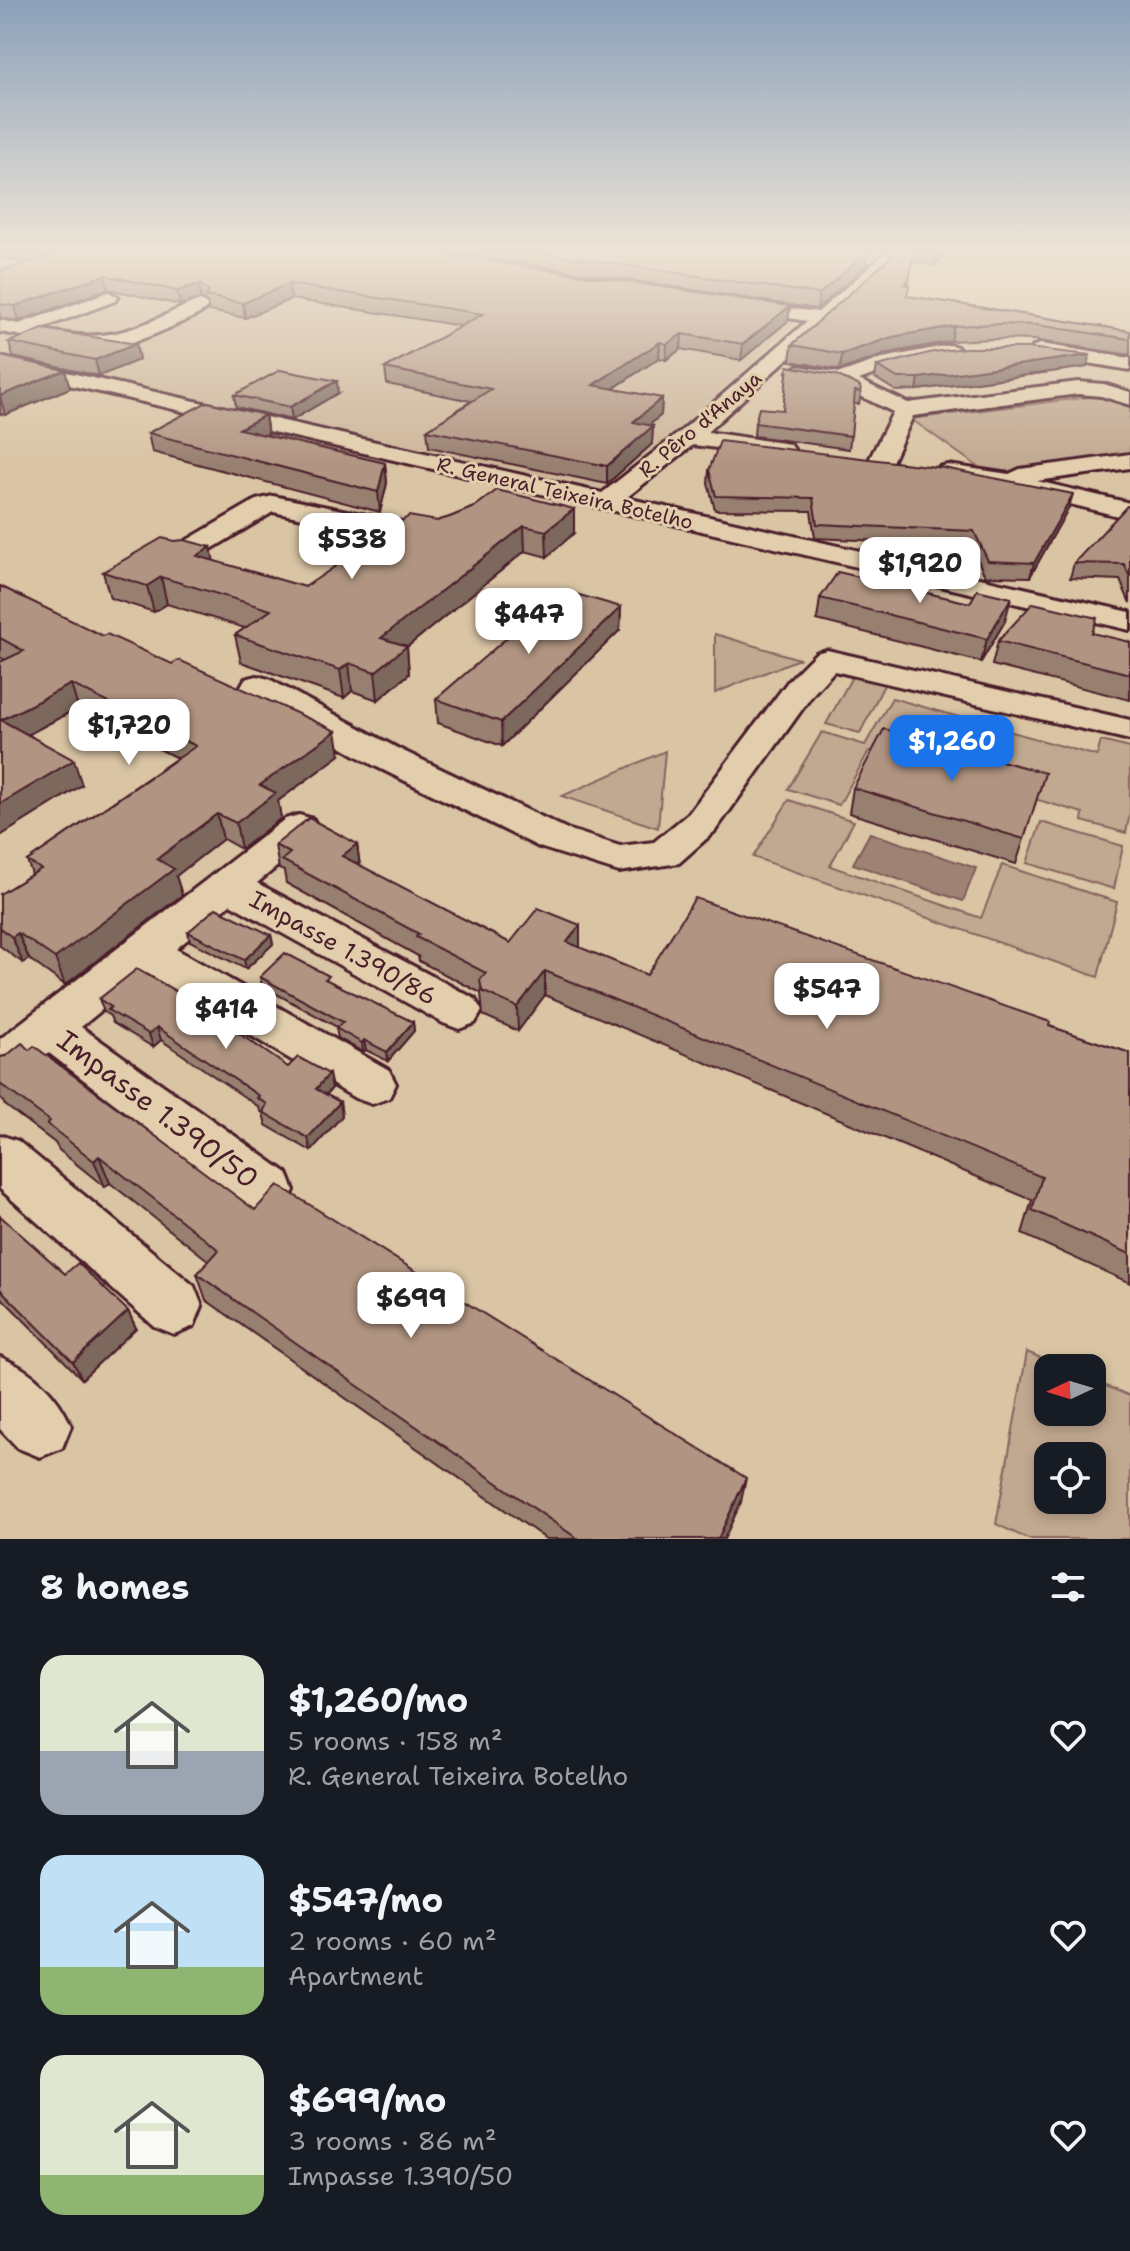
<!DOCTYPE html>
<meta charset="utf-8">
<style>
body{margin:0;font-family:"Shantell Sans",sans-serif;background:#20242c;color:#f1f3f6;height:100vh;display:flex;flex-direction:column;font-size:30px;white-space:nowrap}
*{box-sizing:border-box;margin:0}
p{font-size:26px;color:#9ea1a6}
.icon{flex:none;width:44px;height:44px;fill:none;stroke:currentColor;stroke-width:2;stroke-linecap:round;stroke-linejoin:round}
.map{position:relative;height:1539px;overflow:hidden}
.drawer{display:flex;flex-direction:column;background:#171b24;flex:1}
.drawer>*{flex:none}
.needle{width:52px;rotate:266deg}
.buttons{position:absolute;left:1034px;top:1354px;display:grid;gap:16px}
.buttons a{display:grid;place-items:center;width:72px;height:72px;border-radius:16px;background:#171b24;box-shadow:0 4px 12px #0003;font-size:40px}
.price{position:absolute;translate:-50% -68px;padding:0 18px;border-radius:16px;background:#fff;color:#222;font-size:26px;line-height:52px;filter:drop-shadow(0 2px 4px #0008)}
.price::after{content:'';position:absolute;left:50%;top:48px;width:24px;height:18px;margin-left:-12px;background:inherit;clip-path:polygon(0 0,100% 0,50% 100%)}
.price.current{background:#1a73e8;color:#fff}
ul{padding:0;list-style:none}
li{display:flex;align-items:center;gap:24px;height:200px;padding:0 40px}
li span{display:grid;place-items:center;flex:none;width:224px;height:160px;border-radius:24px;color:#555}
li>.icon{margin-inline-start:auto}
span .icon{width:96px;height:96px;fill:#fffc;stroke-width:1}
li b{font-size:34px}
h2{display:flex;justify-content:space-between;align-items:center;height:96px;padding:0 40px;font-size:34px}
.map>svg:first-child{display:block}
.built{fill:#cdb69a}
.green{fill:#c1a890;stroke:#86645e;stroke-width:2;fill-rule:evenodd}
.water{fill:#a08274;stroke:#7e5a57;stroke-width:2}
.lines{fill:none;stroke-linecap:round;stroke-linejoin:round}
.minor-casing{stroke:#4a1f2b;stroke-width:6}
.minor{fill:#e2ceac;fill-rule:evenodd}
.wall{fill:#988070;stroke:#4a1f2b;stroke-width:2}
.shaded-wall{fill:#7c685b;stroke:#4a1f2b;stroke-width:2}
.building{fill:#b19582;stroke:#4a1f2b;stroke-width:2}
.labels{text-anchor:middle;dominant-baseline:central;stroke-width:6;stroke-linejoin:round;paint-order:stroke}
.far-street-label{font-size:20px;fill:#4a1f2b;stroke:#e2ceac}
.street-label{font-size:24px;fill:#4a1f2b;stroke:#e2ceac}
.near-street-label{font-size:28px;fill:#4a1f2b;stroke:#e2ceac}
</style>
<div class="map">
<svg width="1130" height="1539" viewBox="0 0 1130 1539">
<rect width="100%" height="100%" fill="#d9c4a4"/>
<filter id="ink" filterUnits="userSpaceOnUse"><feTurbulence type="fractalNoise" baseFrequency=".0125" numOctaves="2"/><feDisplacementMap in="SourceGraphic" scale="16" xChannelSelector="R" yChannelSelector="G"/><feConvolveMatrix kernelMatrix="1 2 1 2 8 2 1 2 1" color-interpolation-filters="sRGB"/></filter>
<g filter="url(#ink)">
<!-- built -->
<polygon class="built" points="0,249 800,318 602,501 0,360"/>
<!-- green -->
<g class="green">
<polygon points="1114,394 1130,403 1130,455 988,474 911,419"/>
<polygon points="715,634 799,659 715,693"/>
<polygon points="853,675 885,683 860,733 826,724"/>
<polygon points="892,698 1097,756 1101,741 1130,748 1130,813 1126,833 1082,821 1083,813 869,751 839,805 788,789 822,732 865,745"/>
<polygon points="665,751 658,828 562,796"/>
<polygon points="789,800 854,821 830,866 981,918 1002,865 1117,902 1098,977 753,857"/>
<polygon points="1041,822 1123,846 1114,889 1027,863"/>
<path d="M 1027,1352 L 1065,1368 L 1048,1368 L 1048,1412 L 1092,1412 L 1092,1380 L 1130,1396 L 1130,1539 L 1028,1539 L 996,1524 ZM 1048,1456 L 1092,1456 L 1092,1500 L 1048,1500 Z"/>
</g>
<!-- water -->
<polygon class="water" points="870,833 976,868 963,901 853,864"/>
<g class="lines">
<!-- minor casing -->
<g class="minor-casing">
<g id="minor">
<polygon points="890,249 908,249 707,432 790,444 794,449 790,454 782,456 693,445 626,498 1130,612 1130,630 0,369 0,357 602,493 680,432 807,321 737,310 734,306 737,302 818,312"/>
<polygon points="0,259 29,265 31,269 0,283 0,272 5,270 0,269"/>
<path d="M 109,292 L 118,297 L 115,301 L 40,329 C 109,345 132,330 194,302 L 200,301 L 209,306 C 200,316 183,321 171,327 C 96,362 74,344 0,332 L 0,320 L 19,324 Z"/>
<polygon points="1041,344 1130,358 1130,370 1034,354 1031,350 1034,346"/>
<polygon points="950,345 957,347 960,351 957,355 894,367 859,380 908,403 1078,382 1104,384 1130,392 1130,405 1101,396 1078,394 913,416 892,462 889,467 871,467 868,462 893,412 836,384 791,376 788,372 798,366 840,373 883,358"/>
<polygon points="1130,454 1130,468 1037,481 1130,503 1130,519 998,486 939,477 936,472 939,467 948,465 1009,474 1020,469"/>
<polygon points="273,496 426,527 451,529 454,535 451,541 426,543 273,512 190,562 180,564 170,562 166,556 170,550 256,500"/>
<polygon points="827,650 1130,720 1130,740 834,671 813,694 715,831 679,863 619,872 539,847 373,765 245,693 241,686 245,679 257,676 269,679 399,749 567,829 620,846 654,842 689,813 789,680 816,653"/>
<polygon points="299,815 313,819 318,828 313,837 257,883 475,999 482,1011 475,1023 459,1029 443,1023 230,904 176,949 389,1070 396,1084 389,1098 372,1104 355,1098 147,973 81,1027 287,1173 294,1190 287,1207 268,1213 249,1207 49,1053 17,1080 0,1085 0,1039 285,819"/>
<polygon points="0,1135 18,1141 194,1286 202,1306 194,1326 174,1334 154,1326 0,1189"/>
<path d="M 0,1357 C 32,1370 58,1394 71,1426 L 62,1448 L 40,1457 L 18,1448 L 0,1429 Z"/>
</g>
</g>
<!-- minor -->
<use href="#minor" class="minor"/>
</g>
<!-- wall -->
<g class="wall">
<polygon points="0,249 408,249 790,306 788,321 741,360 681,349 666,360 659,358 613,389 662,398 661,415 649,425 653,426 652,444 607,484 429,447 427,430 471,401 387,384 385,368 462,326 291,299 245,318 209,311 207,302 201,298 180,305 108,289 19,321 0,318 0,271 28,263 0,257"/>
<polygon points="427,249 846,249 866,266 817,309"/>
<polygon points="860,249 886,249 882,253"/>
<polygon points="900,249 951,249 935,265 912,262 907,296 1130,331 1130,355 1033,340 992,339 951,341 889,353 840,370 790,361 792,345"/>
<polygon points="9,342 136,344 139,360 99,376 13,357"/>
<polygon points="0,356 70,388 5,415 0,414"/>
<polygon points="788,366 861,392 859,404 854,404 849,449 754,436 755,423 783,410"/>
<polygon points="877,366 1087,367 917,390 896,391 875,378"/>
<polygon points="338,393 292,420 236,407 234,395"/>
<polygon points="265,415 268,434 265,435 385,463 387,483 380,512 152,452 148,433"/>
<polygon points="709,470 1069,507 1030,577 985,576 971,545 815,538 811,511 715,510 708,483"/>
<polygon points="474,507 574,533 547,557 525,551 407,647 409,674 378,700 352,691 344,698 241,662 235,635 245,628 167,604 154,612 110,598 103,572 214,561 305,587 437,521 450,517"/>
<polygon points="1130,507 1130,603 1120,580 1070,578 1074,563"/>
<polygon points="0,586 340,755 278,801 281,818 241,849 223,839 176,876 182,895 65,985 29,959 23,963 0,946 0,894 32,874 27,861 177,758 78,708 29,734 82,785 0,836 0,662 5,660 0,657"/>
<polygon points="820,598 1005,621 981,662 817,620"/>
<polygon points="621,607 620,630 502,746 438,723 436,699"/>
<polygon points="1092,634 1130,642 1130,700 992,665 998,641"/>
<polygon points="1045,773 1016,864 849,813 853,788"/>
<polygon points="357,844 360,866 510,943 580,925 580,948 647,975 1049,1026 1130,1053 1130,1283 1022,1234 1032,1200 545,995 518,1031 483,1015 481,993 419,961 418,956 286,883 284,871 279,869 275,845"/>
<polygon points="188,932 271,935 273,944 246,969 190,941"/>
<polygon points="260,977 330,982 413,1022 414,1031 388,1061 366,1050 363,1052 338,1038 336,1028 337,1027 262,986"/>
<polygon points="99,999 288,1067 332,1088 326,1095 340,1102 342,1116 311,1151 266,1125 263,1113 260,1111 259,1107 161,1040 153,1047 113,1023 110,1016 104,1012"/>
<polygon points="29,1050 255,1210 741,1502 724,1539 546,1539 206,1300 197,1274 209,1261 110,1183 105,1187 59,1150 55,1143 5,1105 0,1097 0,1057"/>
<polygon points="0,1216 65,1274 128,1311 136,1328 82,1379 0,1296"/>
</g>
<!-- shaded-wall -->
<g class="shaded-wall">
<polygon points="940,249 951,249 935,265 937,252"/>
<polygon points="868,252 866,266 817,309 819,294"/>
<polygon points="105,275 108,289 19,321 15,306"/>
<polygon points="199,284 201,298 180,305 177,291"/>
<polygon points="289,284 291,299 245,318 243,303"/>
<polygon points="790,306 788,321 741,360 743,344"/>
<polygon points="954,326 951,341 889,353 840,370 842,354 892,337"/>
<polygon points="682,334 681,349 666,360 667,344"/>
<polygon points="660,342 659,358 593,402 593,385"/>
<polygon points="136,344 139,360 99,376 95,360"/>
<polygon points="1090,355 1087,367 917,390 919,378"/>
<polygon points="65,370 70,388 5,415 0,396"/>
<polygon points="337,381 338,393 292,420 290,407"/>
<polygon points="662,398 661,415 632,440 633,422"/>
<polygon points="265,415 268,434 243,448 239,429"/>
<polygon points="653,426 652,444 607,484 607,466"/>
<polygon points="385,463 387,483 380,512 378,492"/>
<polygon points="1073,494 1069,507 1030,577 1034,563"/>
<polygon points="574,509 574,533 547,557 546,531"/>
<polygon points="524,526 525,551 407,647 409,674 378,700 375,672 381,638"/>
<polygon points="211,547 216,573 197,556"/>
<polygon points="161,577 167,604 154,612 147,586"/>
<polygon points="1011,598 1005,621 981,662 987,639"/>
<polygon points="621,607 620,630 502,746 501,722"/>
<polygon points="349,663 352,691 344,698 340,670"/>
<polygon points="71,684 78,708 10,744 1,720"/>
<polygon points="336,731 340,755 278,801 281,818 241,849 236,823 260,785"/>
<polygon points="74,760 82,785 0,836 0,804"/>
<polygon points="217,814 223,839 176,876 182,895 65,985 55,958 157,859"/>
<polygon points="357,844 360,867 342,856"/>
<polygon points="580,925 580,949 567,942"/>
<polygon points="18,933 29,959 23,963 12,937"/>
<polygon points="271,935 273,944 246,969 244,960"/>
<polygon points="545,971 545,995 518,1031 517,1007"/>
<polygon points="413,1022 414,1031 388,1061 387,1052"/>
<polygon points="157,1027 161,1040 153,1047 149,1034"/>
<polygon points="364,1040 366,1050 363,1052 362,1043"/>
<polygon points="329,1074 332,1088 319,1103 316,1089"/>
<polygon points="340,1102 342,1116 311,1151 308,1138"/>
<polygon points="99,1156 110,1183 105,1187 94,1161"/>
<polygon points="128,1311 136,1328 82,1379 73,1362"/>
<polygon points="746,1478 741,1502 724,1539 718,1539"/>
</g>
<!-- building -->
<g class="building">
<polygon points="26,249 408,249 790,306 743,344 682,334 667,344 660,342 593,385 662,398 633,422 653,426 607,466 427,430 491,389 385,368 483,314 289,284 243,303 206,296 209,291 199,284 177,291 105,275 15,306 0,304 0,271 54,255"/>
<polygon points="515,249 846,249 868,252 819,294"/>
<polygon points="900,249 914,249 909,279 904,284 909,285 907,296 1130,331 1130,339 1037,325 995,324 954,326 892,337 842,354 792,345"/>
<polygon points="919,249 940,249 937,252"/>
<polygon points="43,329 136,344 95,360 9,342"/>
<polygon points="965,348 1028,348 1090,355 919,378 898,378 877,366 933,352"/>
<polygon points="0,356 65,370 0,396"/>
<polygon points="788,366 836,375 860,386 861,392 855,391 851,436 755,423 759,408 783,410"/>
<polygon points="280,370 337,381 290,407 234,395"/>
<polygon points="207,402 265,415 239,429 385,463 378,492 148,433"/>
<polygon points="720,441 944,468 1073,494 1034,563 988,561 974,531 817,524 813,498 716,496 709,470"/>
<polygon points="497,490 574,509 546,531 524,526 381,638 407,646 375,672 349,663 340,670 235,635 271,610 161,577 147,586 103,572 162,538 174,541 184,540 211,547 197,556 305,587 409,516 437,521 450,517 474,507"/>
<polygon points="1127,506 1130,507 1130,577 1124,564 1074,563"/>
<polygon points="838,572 970,603 977,590 1011,598 987,639 820,598"/>
<polygon points="0,586 103,636 107,634 172,664 179,660 336,731 260,785 276,793 236,823 217,814 157,859 174,869 55,958 18,933 12,937 0,928 0,894 41,869 27,861 196,746 71,684 1,720 74,760 0,804 0,662 24,651 0,638"/>
<polygon points="562,590 621,607 501,722 436,699"/>
<polygon points="1033,603 1097,618 1092,633 1130,642 1130,674 998,641"/>
<polygon points="884,729 1045,773 1024,839 853,788"/>
<polygon points="309,818 357,844 342,856 510,943 538,908 580,925 567,942 647,975 695,898 1050,1022 1049,1026 1130,1053 1130,1254 1032,1210 1042,1177 545,971 517,1007 482,991 480,980 486,973 416,937 419,934 282,860 290,853 275,845"/>
<polygon points="216,908 271,935 244,960 188,932"/>
<polygon points="285,953 329,976 325,979 413,1022 387,1052 364,1040 362,1043 336,1028 343,1022 260,977"/>
<polygon points="137,969 189,999 288,1067 298,1057 329,1074 316,1089 340,1102 308,1138 263,1112 267,1104 257,1098 259,1096 157,1027 149,1034 108,1010 111,1007 99,999"/>
<polygon points="22,1043 29,1050 34,1046 255,1210 278,1185 746,1478 718,1539 578,1539 197,1274 219,1250 99,1156 94,1161 47,1124 50,1121 0,1084 0,1057 6,1056"/>
<polygon points="0,1216 65,1274 78,1263 128,1311 73,1362 0,1289"/>
</g>
</g>
<!-- sky -->
<linearGradient id="sky" x2="0" y2="1"><stop stop-color="#8ba0ba"/><stop offset="0.54" stop-color="#eee4d6"/><stop offset="1" stop-color="#eee4d6" stop-opacity="0"/></linearGradient>
<rect width="1130" height="465" fill="url(#sky)"/>
<g class="labels">
<!-- far-street labels -->
<g class="far-street-label">
<text transform="translate(700 424) rotate(-40)">R. Pêro d'Anaya</text>
<text transform="translate(565 493) rotate(13)">R. General Teixeira Botelho</text>
</g>
<!-- street labels -->
<g class="street-label">
<text transform="translate(343 948) rotate(29)">Impasse 1.390/86</text>
</g>
<!-- near-street labels -->
<g class="near-street-label">
<text transform="translate(158 1109) rotate(37)">Impasse 1.390/50</text>
</g>
</g>
</svg>
<div class="buttons">
<a><svg class="needle" viewBox="-14 -14 28 28"><path d="M0-13l5 13h-10z" fill="#e53935"/><path d="M0 13l5-13h-10z" fill="#9ea1a6"/></svg></a>
<a><svg class="icon" aria-label="locate" viewBox="0 0 24 24"><circle cx="12" cy="12" r="6"/><path d="M12 2v4M12 18v4M2 12h4M18 12h4"/></svg></a>
</div>
<b class="price" style="left:352px;top:581px">$538</b>
<b class="price" style="left:920px;top:605px">$1,920</b>
<b class="price" style="left:529px;top:656px">$447</b>
<b class="price" style="left:129px;top:767px">$1,720</b>
<b class="price current" style="left:952px;top:783px">$1,260</b>
<b class="price" style="left:827px;top:1031px">$547</b>
<b class="price" style="left:226px;top:1051px">$414</b>
<b class="price" style="left:411px;top:1340px">$699</b>
</div>
<section class="drawer">
<h2>8 homes<svg class="icon" aria-label="filters" viewBox="0 0 24 24"><path d="M4 7h16M4 17h16"/><circle cx="9" cy="7" r="2"/><circle cx="15" cy="17" r="2"/></svg></h2>
<ul>
<li><span style="background:linear-gradient(#dfe7d0 60%,#9aa5b1 0)"><svg class="icon" aria-label="home" viewBox="0 0 24 24"><path d="M3 11l9-7 9 7M6 9v11h12V9"/></svg></span><div><b>$1,260/mo</b><p>5 rooms · 158 m²</p><p>R. General Teixeira Botelho</p></div><svg class="icon" aria-label="heart" viewBox="0 0 24 24"><path d="M12 20l-8-8c-3-5 5-10 8-4 3-6 11-1 8 4z"/></svg></li>
<li><span style="background:linear-gradient(#bfe0f5 70%,#8fb573 0)"><svg class="icon" aria-label="home" viewBox="0 0 24 24"><path d="M3 11l9-7 9 7M6 9v11h12V9"/></svg></span><div><b>$547/mo</b><p>2 rooms · 60 m²</p><p>Apartment</p></div><svg class="icon" aria-label="heart" viewBox="0 0 24 24"><path d="M12 20l-8-8c-3-5 5-10 8-4 3-6 11-1 8 4z"/></svg></li>
<li><span style="background:linear-gradient(#dfe7d0 75%,#8fb573 0)"><svg class="icon" aria-label="home" viewBox="0 0 24 24"><path d="M3 11l9-7 9 7M6 9v11h12V9"/></svg></span><div><b>$699/mo</b><p>3 rooms · 86 m²</p><p>Impasse 1.390/50</p></div><svg class="icon" aria-label="heart" viewBox="0 0 24 24"><path d="M12 20l-8-8c-3-5 5-10 8-4 3-6 11-1 8 4z"/></svg></li>
</ul>
</section>
